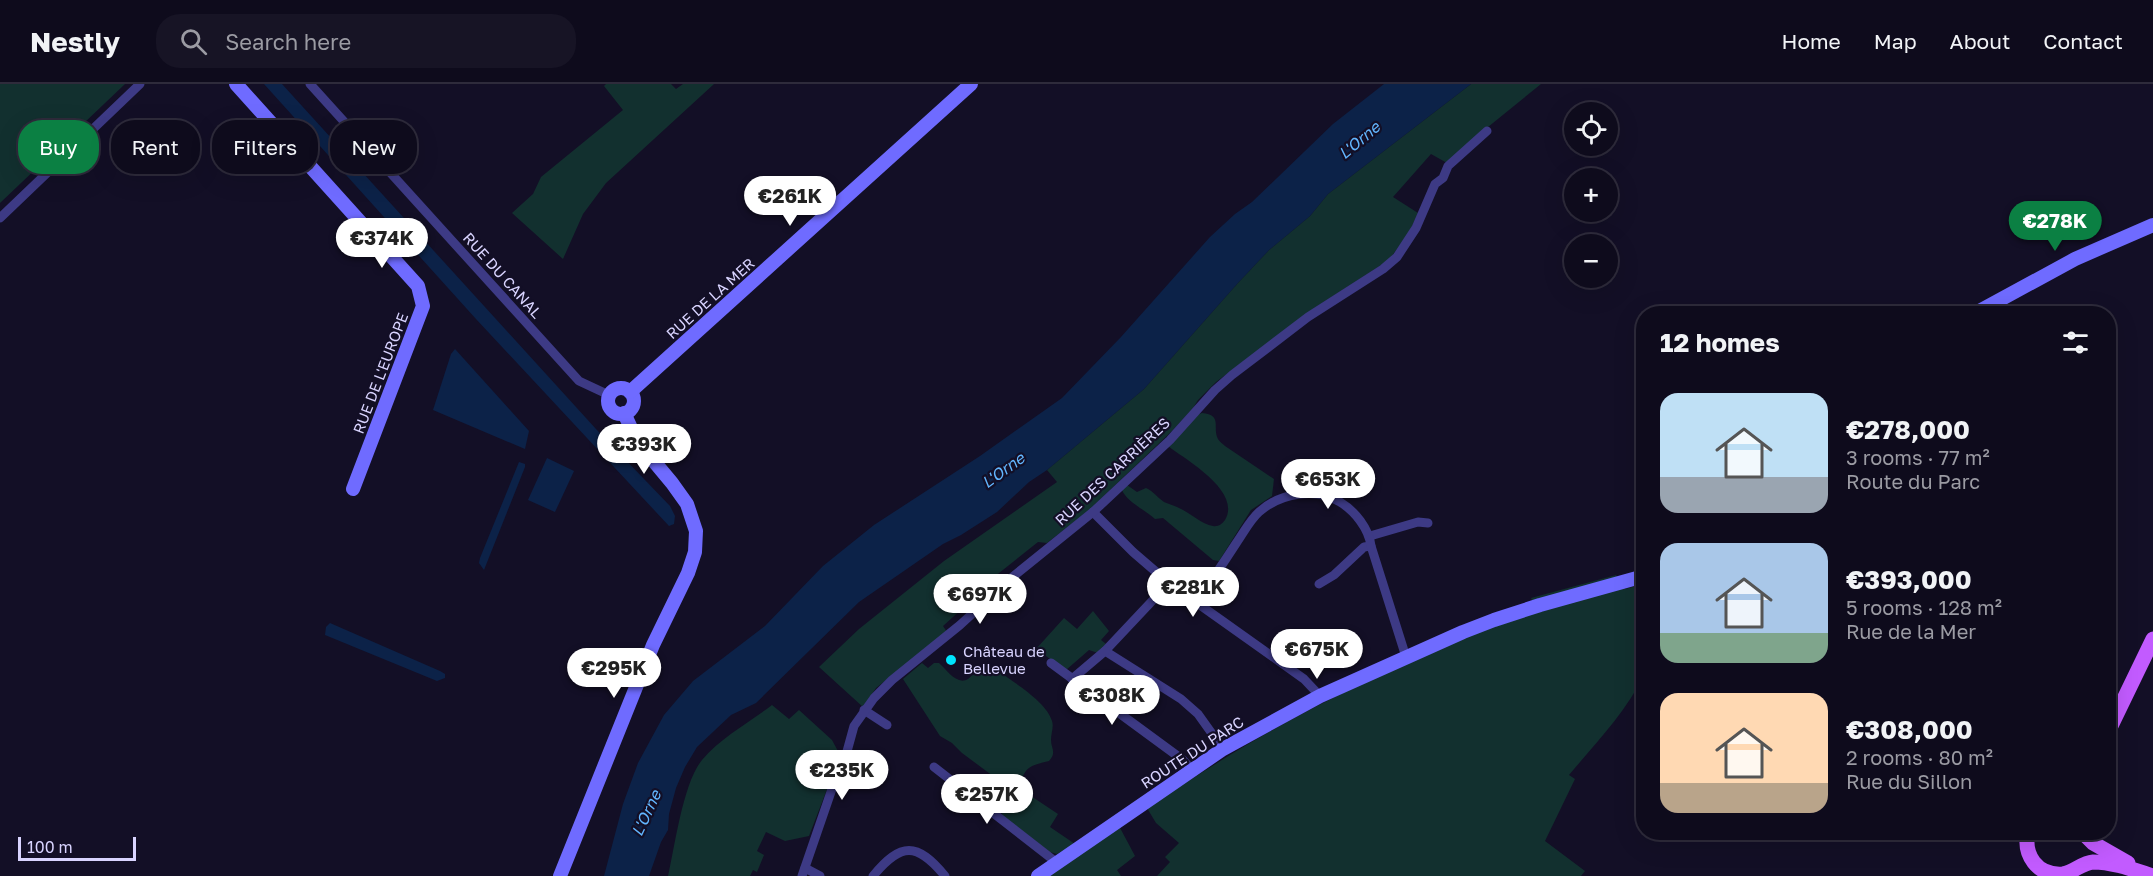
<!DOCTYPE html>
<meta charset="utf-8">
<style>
body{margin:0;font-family:"Golos Text",sans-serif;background:#171425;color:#f1f3f6;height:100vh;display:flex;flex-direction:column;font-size:22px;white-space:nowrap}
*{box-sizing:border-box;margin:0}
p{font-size:20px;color:#9b9ba3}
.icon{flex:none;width:33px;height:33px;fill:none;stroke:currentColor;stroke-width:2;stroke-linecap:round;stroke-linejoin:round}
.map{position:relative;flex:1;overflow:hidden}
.drawer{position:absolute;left:1636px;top:222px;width:480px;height:534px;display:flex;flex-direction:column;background:#0e0b1c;border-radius:24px;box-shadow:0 6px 24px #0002,0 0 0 2px #2e2b3b}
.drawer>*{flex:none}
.banner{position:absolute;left:18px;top:36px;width:570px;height:54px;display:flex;gap:12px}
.buttons{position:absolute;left:1564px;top:18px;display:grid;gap:12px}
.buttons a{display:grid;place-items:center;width:54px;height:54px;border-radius:50%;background:#0e0b1c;box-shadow:0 6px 24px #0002,0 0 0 2px #2e2b3b;font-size:30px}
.scale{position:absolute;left:18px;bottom:15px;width:118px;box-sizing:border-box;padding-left:6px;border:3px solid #d9d4ff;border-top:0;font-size:16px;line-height:21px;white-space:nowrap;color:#d9d4ff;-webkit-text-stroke:4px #130f26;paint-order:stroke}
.price{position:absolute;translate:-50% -51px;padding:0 14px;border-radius:21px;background:#fff;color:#222;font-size:20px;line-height:39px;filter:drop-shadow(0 2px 3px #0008)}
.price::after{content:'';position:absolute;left:50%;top:36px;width:18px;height:14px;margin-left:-9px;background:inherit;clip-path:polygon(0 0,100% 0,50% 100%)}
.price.selected{background:#0b8043;color:#fff}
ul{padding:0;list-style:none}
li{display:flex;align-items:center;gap:18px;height:150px;padding:0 24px}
li span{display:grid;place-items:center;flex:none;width:168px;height:120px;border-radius:18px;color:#555}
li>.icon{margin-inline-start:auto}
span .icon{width:72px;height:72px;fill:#fffc;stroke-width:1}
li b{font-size:26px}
h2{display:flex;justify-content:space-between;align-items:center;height:72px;padding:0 24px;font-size:26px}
.tag{padding:0 21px;border-radius:24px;background:#0e0b1c;box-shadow:0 6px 24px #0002,0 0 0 2px #2e2b3b;font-size:21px;line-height:54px}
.tag.selected{background:#0b8043;color:#fff}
header{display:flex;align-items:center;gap:36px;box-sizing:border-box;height:84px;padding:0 30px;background:#0e0b1c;border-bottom:2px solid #2e2b3b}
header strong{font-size:28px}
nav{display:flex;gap:33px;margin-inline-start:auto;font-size:21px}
.search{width:420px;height:54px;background:#171425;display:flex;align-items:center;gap:15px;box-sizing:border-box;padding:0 21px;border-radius:24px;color:#9b9ba3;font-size:22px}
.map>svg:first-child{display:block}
.green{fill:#12302f}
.water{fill:#0c2248}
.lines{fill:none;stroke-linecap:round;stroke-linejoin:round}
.street{stroke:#3d3a85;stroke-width:9}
.secondary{stroke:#6f6bff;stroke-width:14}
.primary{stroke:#c25bff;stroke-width:15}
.poi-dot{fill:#00e5ff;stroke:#130f26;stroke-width:2}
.labels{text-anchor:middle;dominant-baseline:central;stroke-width:4.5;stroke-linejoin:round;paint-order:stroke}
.street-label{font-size:15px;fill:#d9d4ff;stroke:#130f26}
.poi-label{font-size:15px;fill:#d9d4ff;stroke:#130f26;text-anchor:start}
.water-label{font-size:16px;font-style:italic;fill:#62b6ff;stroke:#130f26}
</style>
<header>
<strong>Nestly</strong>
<div class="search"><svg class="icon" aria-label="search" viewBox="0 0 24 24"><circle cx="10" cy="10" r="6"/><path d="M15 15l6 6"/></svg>Search here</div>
<nav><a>Home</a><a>Map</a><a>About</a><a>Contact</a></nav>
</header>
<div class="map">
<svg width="2153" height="792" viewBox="0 0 2153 792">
<rect width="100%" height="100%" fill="#130f26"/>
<!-- green -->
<g class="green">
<polygon points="0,0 125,0 0,119"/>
<polygon points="606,0 671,0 676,5 683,0 714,0 606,99 583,130 563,175 512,129 533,110 541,93 623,26 604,2"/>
<polygon points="1471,0 1541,0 1472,56 1447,79 1431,70 1393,113 1418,129 1410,147 1389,176 1316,223 1216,298 1198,316 1193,324 1173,346 1088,427 1047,459 1038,458 960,520 963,524 943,542 947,548 876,604 863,623 819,583 859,545 944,477 1057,398 1047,386 1144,305 1237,200 1269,166 1310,132 1328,110"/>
<path d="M 1202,329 C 1223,331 1212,343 1218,355 C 1218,356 1225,362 1225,362 L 1274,395 L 1272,412 L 1251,426 L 1219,477 L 1213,476 L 1163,434 L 1155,435 C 1145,426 1126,417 1122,406 L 1127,401 L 1137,408 L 1146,404 C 1153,407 1157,413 1164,418 C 1168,420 1173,421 1177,423 C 1189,428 1201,440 1213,442 C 1218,443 1222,440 1225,436 C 1242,407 1186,376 1168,362 L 1195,332 Z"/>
<path d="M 1616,491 L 1625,505 L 1644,500 L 1644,591 C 1626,628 1595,660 1569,691 L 1575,695 L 1545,757 L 1585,787 L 1581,792 L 1157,792 L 1170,778 L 1165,773 L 1179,759 L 1156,739 L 1147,724 C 1193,694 1239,664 1287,638 C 1367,594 1451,558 1536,525 L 1531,514 Z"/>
<polygon points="1093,527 1109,547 1101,556 1106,560 1098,569 1089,566 1066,586 1036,565 1064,534 1077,545"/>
<path d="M 922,579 L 928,584 L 934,579 L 939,579 C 946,585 957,602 968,595 C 973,591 976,585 982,581 L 986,584 L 989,581 C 1007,594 1046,616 1052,637 C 1054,643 1051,649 1051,656 C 1051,665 1057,668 1049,677 C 1029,682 1025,682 1019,704 L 1058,730 L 1050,743 L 1075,760 L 1057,770 L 1050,768 L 1001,731 L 1009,720 L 1007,715 L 998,709 L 1005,701 L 962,669 L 952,659 L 940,652 L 903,595 Z"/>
<path d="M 772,621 L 789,635 L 799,626 L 832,656 L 839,669 L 825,697 L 829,700 L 809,752 L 785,757 L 766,748 L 757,767 L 764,771 L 757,788 L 753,786 L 750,792 L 668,792 C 675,762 683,699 702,676 C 720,654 750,638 772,621 Z"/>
<polygon points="1119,742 1135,772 1117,786 1121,792 1050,792"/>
</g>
<!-- water -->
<g class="water">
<polygon points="264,0 282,0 596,345 670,422 675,432 674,440 669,442 476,235"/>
<polygon points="1384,0 1471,0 1328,110 1310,132 1269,166 1237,200 1144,305 1047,386 1029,398 997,428 961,451 943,460 859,518 756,619 731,631 697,663 685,683 676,704 669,730 668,746 661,758 649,792 604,792 623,720 638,679 664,631 693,597 765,542 823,482 874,441 980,372 1062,314 1121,253 1210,153 1235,130 1252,118 1333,40"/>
<polygon points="455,265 529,347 525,365 433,326 451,270"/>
<polygon points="547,374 574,387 555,428 528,416"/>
<polygon points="519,378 525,380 525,383 484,486 479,479 480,474"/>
<polygon points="330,539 440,587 445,590 445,594 437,597 325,551 326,543"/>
</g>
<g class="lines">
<!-- street -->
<g class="street">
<polyline points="310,0 579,297 609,311"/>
<polyline points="0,134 140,0"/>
<polyline points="1093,428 1133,468 1169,499 1304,595 1320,612"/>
<polyline points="1370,452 1418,438 1428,439"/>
<polyline points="1169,499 1105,567 1181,615 1198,630 1223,665"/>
<polyline points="1319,500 1334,491 1364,463 1371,462"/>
<path d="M 1196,519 C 1210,499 1224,478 1237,458 C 1244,448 1250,436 1259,428 C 1280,409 1316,403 1340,418 C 1355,427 1369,445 1371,462 L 1406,573"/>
<polyline points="1051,579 1183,676 1192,686"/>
<polyline points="1072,595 1105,567"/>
<polyline points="864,626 887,641"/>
<polyline points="934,683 1056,778"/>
<polyline points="805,784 820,792"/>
<polyline points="802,792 833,702 843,682 854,642 874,614 892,596 960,541 1010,495 1093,428 1170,356 1215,306 1232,291 1308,233 1383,185 1397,173 1416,144 1435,100 1443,94 1448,82 1487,47"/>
<path d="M 873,792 C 901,758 917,758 945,792"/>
</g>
<!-- secondary -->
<g class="secondary">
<polyline points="236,0 418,202 423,222 353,405"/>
<polyline points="1974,230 2075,175 2153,141"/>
<circle cx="621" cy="317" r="13"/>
<polyline points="630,308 971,0"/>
<polyline points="560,792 653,561 688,489 695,468 696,447 687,420 672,399 637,357 624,329"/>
<polyline points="1038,792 1223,665 1320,612 1463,548 1494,536 1540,521 1644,492"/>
</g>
<!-- primary -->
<g class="primary">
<polyline points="2109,646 2153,555"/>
<path d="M 2028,748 C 2023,771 2037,792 2063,790 C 2074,788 2082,779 2093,778 C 2113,778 2134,786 2153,792"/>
<polyline points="2087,753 2093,759 2128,779"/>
</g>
</g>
<!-- markers -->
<circle class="poi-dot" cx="951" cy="576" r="6"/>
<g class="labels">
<!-- street labels -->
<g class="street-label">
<text transform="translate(503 191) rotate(48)">RUE DU CANAL</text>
<text transform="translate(710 214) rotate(-42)">RUE DE LA MER</text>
<text transform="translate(380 289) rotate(-69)">RUE DE L'EUROPE</text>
<text transform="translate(1112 387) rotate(-43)">RUE DES CARRIÈRES</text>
<text transform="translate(1192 668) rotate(-33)">ROUTE DU PARC</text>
</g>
<!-- poi labels -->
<g class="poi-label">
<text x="963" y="567">Château de<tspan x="963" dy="17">Bellevue</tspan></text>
</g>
<!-- water labels -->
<g class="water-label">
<text transform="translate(1359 56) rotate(-40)">L'Orne</text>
<text transform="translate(1003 386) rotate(-36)">L'Orne</text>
<text transform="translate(646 729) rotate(-65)">L'Orne</text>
</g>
</g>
</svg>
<div class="buttons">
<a><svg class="icon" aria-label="locate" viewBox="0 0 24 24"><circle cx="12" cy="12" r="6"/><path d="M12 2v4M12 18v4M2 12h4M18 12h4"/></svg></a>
<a>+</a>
<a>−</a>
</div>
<div class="scale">100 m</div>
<b class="price" style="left:790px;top:143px">€261K</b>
<b class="price selected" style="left:2055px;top:168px">€278K</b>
<b class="price" style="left:382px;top:185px">€374K</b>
<b class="price" style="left:644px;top:391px">€393K</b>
<b class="price" style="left:1328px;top:426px">€653K</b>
<b class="price" style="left:1193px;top:534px">€281K</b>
<b class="price" style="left:980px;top:541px">€697K</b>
<b class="price" style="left:1317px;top:596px">€675K</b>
<b class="price" style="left:614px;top:615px">€295K</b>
<b class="price" style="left:1112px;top:642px">€308K</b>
<b class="price" style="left:842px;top:717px">€235K</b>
<b class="price" style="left:987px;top:741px">€257K</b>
<div class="banner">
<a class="tag selected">Buy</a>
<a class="tag">Rent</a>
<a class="tag">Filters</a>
<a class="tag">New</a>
</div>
<section class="drawer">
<h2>12 homes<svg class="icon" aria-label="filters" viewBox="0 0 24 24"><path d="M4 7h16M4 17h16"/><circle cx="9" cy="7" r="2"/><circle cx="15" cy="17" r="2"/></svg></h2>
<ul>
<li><span style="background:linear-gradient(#bfe0f5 70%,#9aa5b1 0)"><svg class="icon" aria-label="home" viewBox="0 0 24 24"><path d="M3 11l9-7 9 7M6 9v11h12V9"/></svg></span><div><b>€278,000</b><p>3 rooms · 77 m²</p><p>Route du Parc</p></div></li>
<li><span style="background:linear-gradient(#a9c7e8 75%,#7fa58c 0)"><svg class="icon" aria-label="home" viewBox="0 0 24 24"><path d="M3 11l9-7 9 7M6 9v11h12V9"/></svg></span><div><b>€393,000</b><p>5 rooms · 128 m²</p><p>Rue de la Mer</p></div></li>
<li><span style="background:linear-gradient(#ffd9b3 75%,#b9a48a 0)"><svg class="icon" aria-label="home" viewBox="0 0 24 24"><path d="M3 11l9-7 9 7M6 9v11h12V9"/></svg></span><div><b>€308,000</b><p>2 rooms · 80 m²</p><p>Rue du Sillon</p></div></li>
</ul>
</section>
</div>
